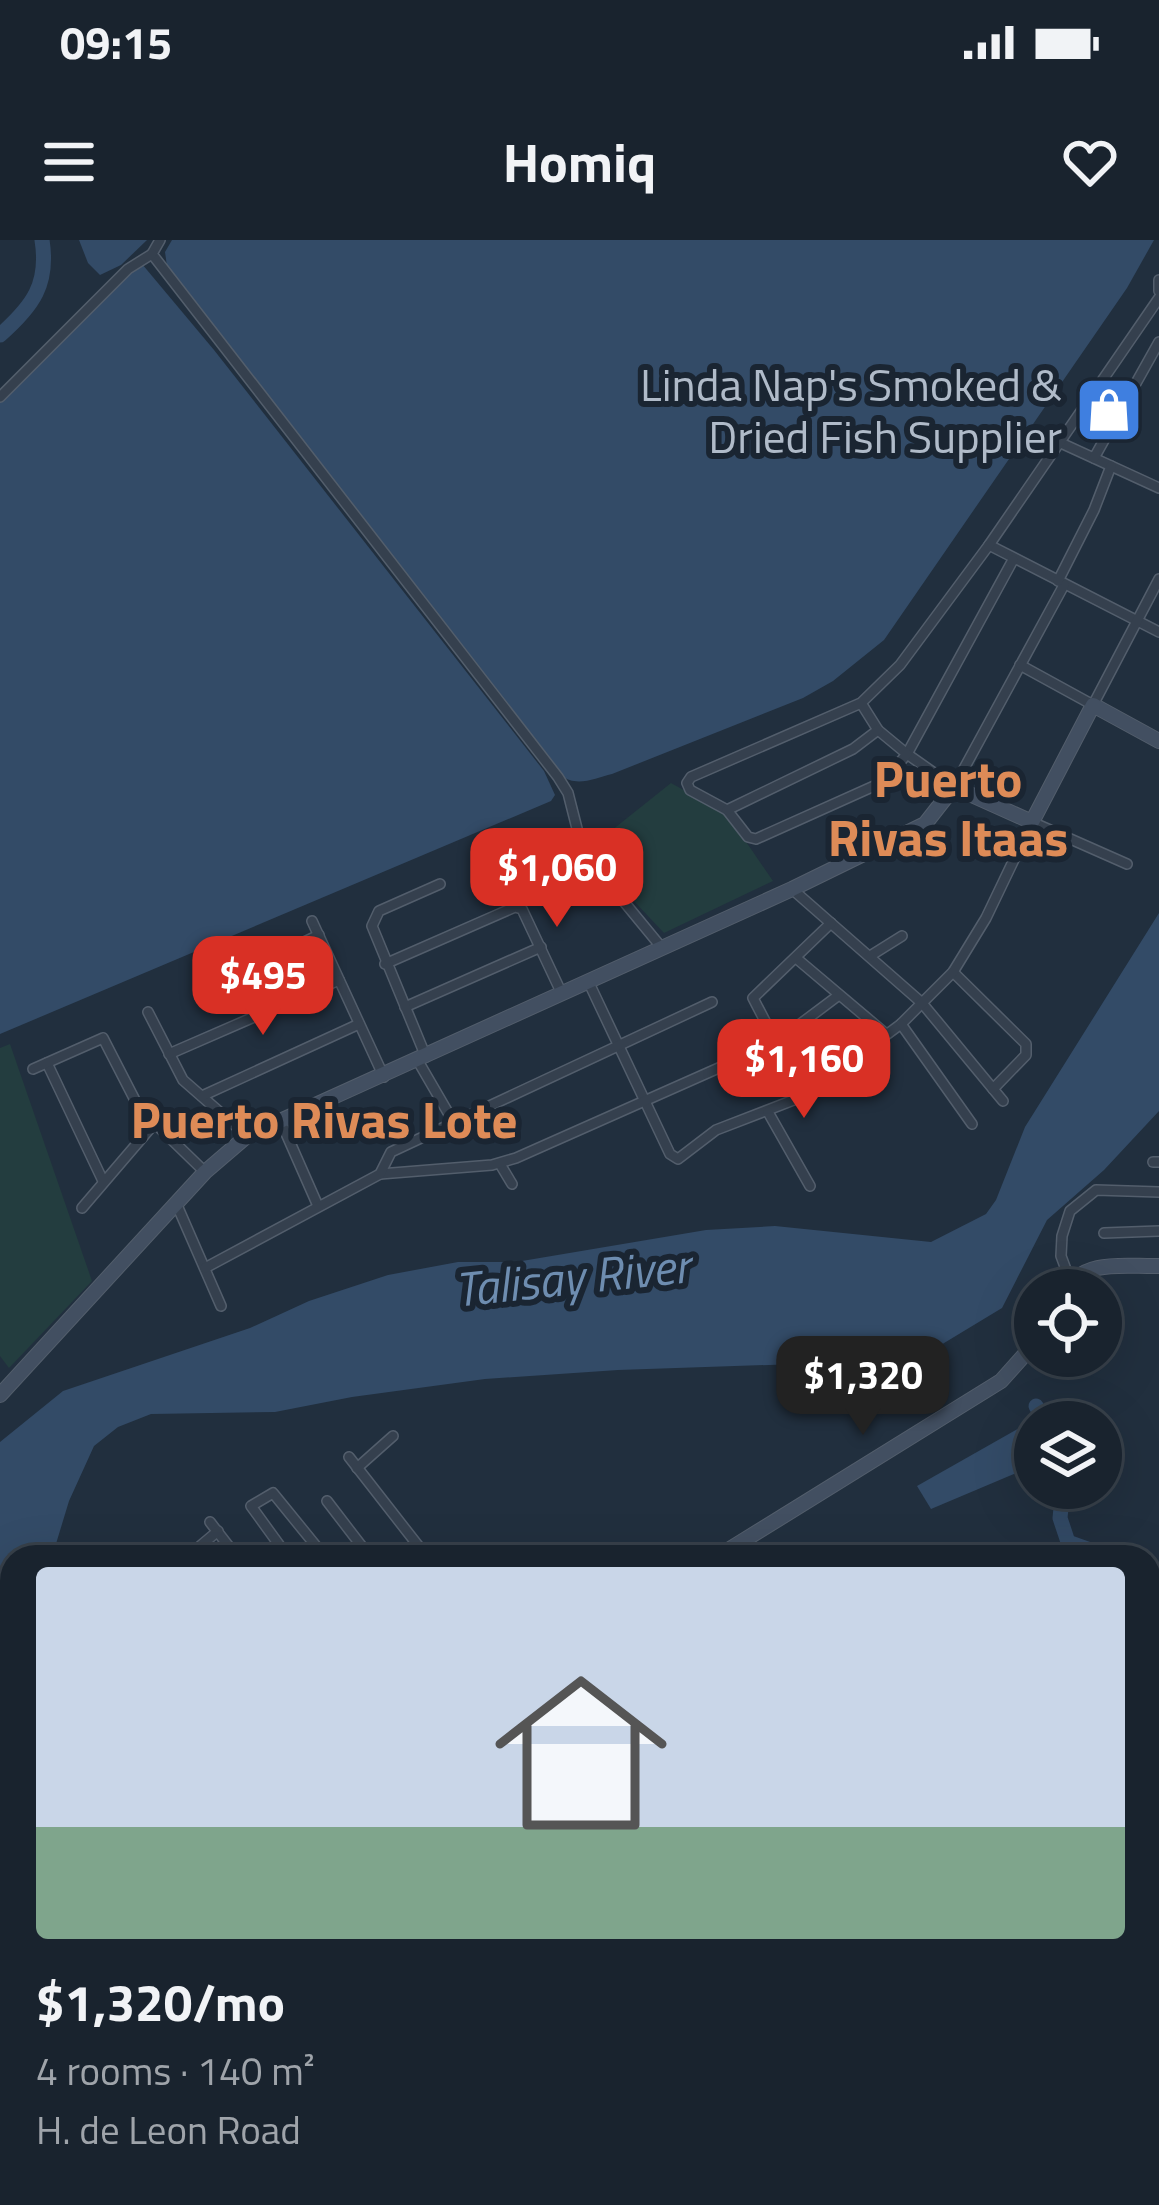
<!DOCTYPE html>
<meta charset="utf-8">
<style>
body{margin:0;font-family:"Titillium Web",sans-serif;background:#262f3a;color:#f1f3f6;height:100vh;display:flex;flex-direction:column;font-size:45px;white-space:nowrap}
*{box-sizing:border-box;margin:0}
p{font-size:39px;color:#9fa4aa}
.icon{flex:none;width:66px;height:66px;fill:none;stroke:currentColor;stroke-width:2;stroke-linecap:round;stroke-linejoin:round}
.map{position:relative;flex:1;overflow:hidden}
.sheet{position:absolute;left:0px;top:1305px;width:1161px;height:660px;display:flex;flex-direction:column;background:#19232e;border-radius:36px 36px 0 0;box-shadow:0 12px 48px #0002,0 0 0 3px #37404a}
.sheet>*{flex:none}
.tools{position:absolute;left:1014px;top:1029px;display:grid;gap:24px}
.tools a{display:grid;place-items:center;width:108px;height:108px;border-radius:50%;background:#19232e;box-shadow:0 12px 48px #0002,0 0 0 3px #37404a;font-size:60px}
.price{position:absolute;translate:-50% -102px;padding:0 27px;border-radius:24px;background:#d93025;color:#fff;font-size:39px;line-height:78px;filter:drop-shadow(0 3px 6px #0008)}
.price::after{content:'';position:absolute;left:50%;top:72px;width:36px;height:27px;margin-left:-18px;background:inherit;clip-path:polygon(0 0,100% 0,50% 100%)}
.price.current{background:#222;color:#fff}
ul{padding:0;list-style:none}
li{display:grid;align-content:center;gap:24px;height:636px;padding:0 36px}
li+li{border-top:3px solid #37404a}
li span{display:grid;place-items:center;height:372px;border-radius:12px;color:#555}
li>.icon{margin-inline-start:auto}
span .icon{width:216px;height:216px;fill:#fffc;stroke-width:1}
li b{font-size:51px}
.status{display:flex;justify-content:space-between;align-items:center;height:84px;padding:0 60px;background:#19232e;direction:ltr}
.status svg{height:33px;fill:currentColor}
header{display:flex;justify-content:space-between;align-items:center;height:156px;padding:0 36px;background:#19232e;font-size:54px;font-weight:700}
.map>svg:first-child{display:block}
.green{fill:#233d3f}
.water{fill:#334b67}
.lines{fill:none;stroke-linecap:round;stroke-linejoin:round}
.river{stroke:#334b67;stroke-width:15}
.street-casing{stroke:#535e6c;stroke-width:12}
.secondary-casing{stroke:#535e6c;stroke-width:16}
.street{stroke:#35404e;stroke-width:9}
.secondary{stroke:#424f61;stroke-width:14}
.labels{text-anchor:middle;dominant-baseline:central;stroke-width:12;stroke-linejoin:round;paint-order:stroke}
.poi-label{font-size:45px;fill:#b0bbc9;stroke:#1a2532;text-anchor:end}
.water-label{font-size:48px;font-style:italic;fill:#6e8db0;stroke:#1a2532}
.quarter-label{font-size:51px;font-weight:bold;fill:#de8b57;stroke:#1a2532}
</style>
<div class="status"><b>09:15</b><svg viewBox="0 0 49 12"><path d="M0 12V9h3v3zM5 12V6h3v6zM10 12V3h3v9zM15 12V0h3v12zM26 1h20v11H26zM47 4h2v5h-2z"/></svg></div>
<header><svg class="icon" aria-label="menu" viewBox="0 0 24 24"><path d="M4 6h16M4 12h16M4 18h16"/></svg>Homiq<svg class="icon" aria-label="heart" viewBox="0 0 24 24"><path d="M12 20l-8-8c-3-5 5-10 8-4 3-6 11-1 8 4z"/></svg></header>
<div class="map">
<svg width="1159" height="1965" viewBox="0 0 1159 1965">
<rect width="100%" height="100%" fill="#212f3e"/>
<!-- green -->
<g class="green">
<polygon points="671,543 727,574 773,641 664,693 599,624 592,606"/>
<polygon points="10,804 92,1041 9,1128 0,1116 0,808"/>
</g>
<!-- water -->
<g class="water">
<polygon points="79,0 147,0 121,25 100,35 88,23"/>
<path d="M 172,0 L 1154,0 L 1127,48 L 884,400 L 833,441 L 803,458 L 612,534 C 595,538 576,548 561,535 L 167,26 L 165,12 Z"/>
<polygon points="142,24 214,110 544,531 555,555 551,561 0,794 0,159 133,26"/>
<polygon points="1159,673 1159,871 1104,930 1047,980 1002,1068 916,1120 618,1130 485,1139 352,1157 275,1172 151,1174 118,1187 94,1206 69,1261 52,1317 12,1317 12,1562 0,1653 0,1202 63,1151 250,1088 309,1061 388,1035 458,1022 516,1022 706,990 775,986 931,1002 986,974 996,960 1025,887"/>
<polygon points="1023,1186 1035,1225 931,1269 917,1246"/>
</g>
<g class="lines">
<!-- river -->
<g class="river">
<path d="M 0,95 C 33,66 49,44 42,0"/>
<polyline points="1036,1166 1045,1182"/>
<polyline points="1063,1248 1060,1278 1068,1302 1110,1317"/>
<polyline points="1063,1953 1074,1965"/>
</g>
<!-- street casing -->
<g class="street-casing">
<g id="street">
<polyline points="160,0 152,14 558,537 568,553 583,612 662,708"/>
<polyline points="1159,40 1159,51"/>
<polyline points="0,157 128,29 152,14"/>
<polyline points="1050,198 1159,248"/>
<polyline points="1094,218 1159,102"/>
<polyline points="989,305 1159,392"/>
<polyline points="1013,320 907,514 954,547 1064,345"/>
<polyline points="1058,341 1094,270 1111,226"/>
<polyline points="1020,425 1093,465 1159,339"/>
<polyline points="861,463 878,490 907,514 883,542 756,599 748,597 727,570 690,550 687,543 691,537 861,463 900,425 989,305 1159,58"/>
<polyline points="727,570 853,509 878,490"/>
<polyline points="792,649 922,763 1003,861"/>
<polyline points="312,681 384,837"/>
<polyline points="281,713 319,695"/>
<polyline points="870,716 902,696"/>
<polyline points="796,718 886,794"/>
<polyline points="385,724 515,667 522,669 562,754"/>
<polyline points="953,732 1026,804 1026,815 993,849"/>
<polyline points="589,743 670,914 678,919 716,890 804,856 901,784 953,732 986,678 1032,582 1127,624"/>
<polyline points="405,767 541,707"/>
<polyline points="148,772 183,840 247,896"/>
<polyline points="901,784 972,884"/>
<polyline points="169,814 339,740"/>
<polyline points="426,817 372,686 379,671 440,644"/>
<polyline points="418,821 454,883"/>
<polyline points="47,823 103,941"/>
<polyline points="33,829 103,798 139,868 205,932"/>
<polyline points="202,856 359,784"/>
<polyline points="804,856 753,758 831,683"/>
<polyline points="768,872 810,946"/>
<polyline points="281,882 318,966"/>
<polyline points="1153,922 1159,922"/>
<polyline points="500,924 512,944"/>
<polyline points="380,934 492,925 516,918 775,803 839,755"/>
<polyline points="176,963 221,1066"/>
<polyline points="82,968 153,885"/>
<polyline points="1104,993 1159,991"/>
<polyline points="205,1028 380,934 391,912 712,762"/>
<polyline points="1071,1043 1061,1016 1062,996 1070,971 1096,950 1159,952"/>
<polyline points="349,1217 427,1317"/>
<polyline points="357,1228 393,1196"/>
<polyline points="327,1261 370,1317"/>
<polyline points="210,1282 237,1317"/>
<polyline points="187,1317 218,1291"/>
<polyline points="288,1317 251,1266 273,1253 325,1317"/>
<polyline points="1149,1427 1159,1419"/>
<polyline points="0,1924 12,1928"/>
<polyline points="1149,1937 1159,1952"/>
<polyline points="41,1965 45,1953"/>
<polyline points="87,1965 90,1953"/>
</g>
</g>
<!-- secondary casing -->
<g class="secondary-casing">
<g id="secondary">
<path d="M 1066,1050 C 1085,1018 1126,1027 1159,1026"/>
<polyline points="0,1155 205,932 247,896 792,649 925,584 954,547 1032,582 1093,465 1159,501"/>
<polyline points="717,1317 1001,1141 1035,1103"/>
<polyline points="0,1883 12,1842"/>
</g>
</g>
<!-- street -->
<use href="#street" class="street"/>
<!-- secondary -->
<use href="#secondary" class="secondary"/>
</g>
<!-- icons -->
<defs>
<g id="shop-square" transform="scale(3.45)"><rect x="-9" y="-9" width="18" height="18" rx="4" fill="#3f7fe0" stroke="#1a2532"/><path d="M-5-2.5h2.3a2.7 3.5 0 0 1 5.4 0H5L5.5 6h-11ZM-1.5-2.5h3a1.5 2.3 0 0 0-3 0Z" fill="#fff"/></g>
</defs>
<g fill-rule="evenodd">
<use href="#shop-square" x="1109" y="170"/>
</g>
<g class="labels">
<!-- poi labels -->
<g class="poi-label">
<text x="1062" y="144">Linda Nap's Smoked &amp;<tspan x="1062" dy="52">Dried Fish Supplier</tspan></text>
</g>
<!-- water labels -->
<g class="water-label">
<text transform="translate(572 1037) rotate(-6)">Talisay River</text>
</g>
<!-- quarter labels -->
<g class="quarter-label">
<text x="948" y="538">Puerto<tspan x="948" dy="59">Rivas Itaas</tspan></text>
<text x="324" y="879">Puerto Rivas Lote</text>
</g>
</g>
</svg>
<div class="tools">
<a><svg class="icon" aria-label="locate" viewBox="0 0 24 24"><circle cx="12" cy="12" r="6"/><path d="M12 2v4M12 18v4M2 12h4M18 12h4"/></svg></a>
<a><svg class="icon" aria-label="layers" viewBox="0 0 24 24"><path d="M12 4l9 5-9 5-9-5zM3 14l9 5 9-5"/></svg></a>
</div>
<b class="price" style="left:557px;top:690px">$1,060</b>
<b class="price" style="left:263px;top:798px">$495</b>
<b class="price" style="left:804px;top:881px">$1,160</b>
<b class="price current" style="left:863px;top:1198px">$1,320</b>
<section class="sheet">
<ul>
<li><span style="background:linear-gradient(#c9d6e8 70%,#7fa58c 0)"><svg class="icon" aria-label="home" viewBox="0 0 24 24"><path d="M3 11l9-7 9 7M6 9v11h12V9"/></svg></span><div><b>$1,320/mo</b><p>4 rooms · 140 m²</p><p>H. de Leon Road</p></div></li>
</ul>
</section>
</div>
